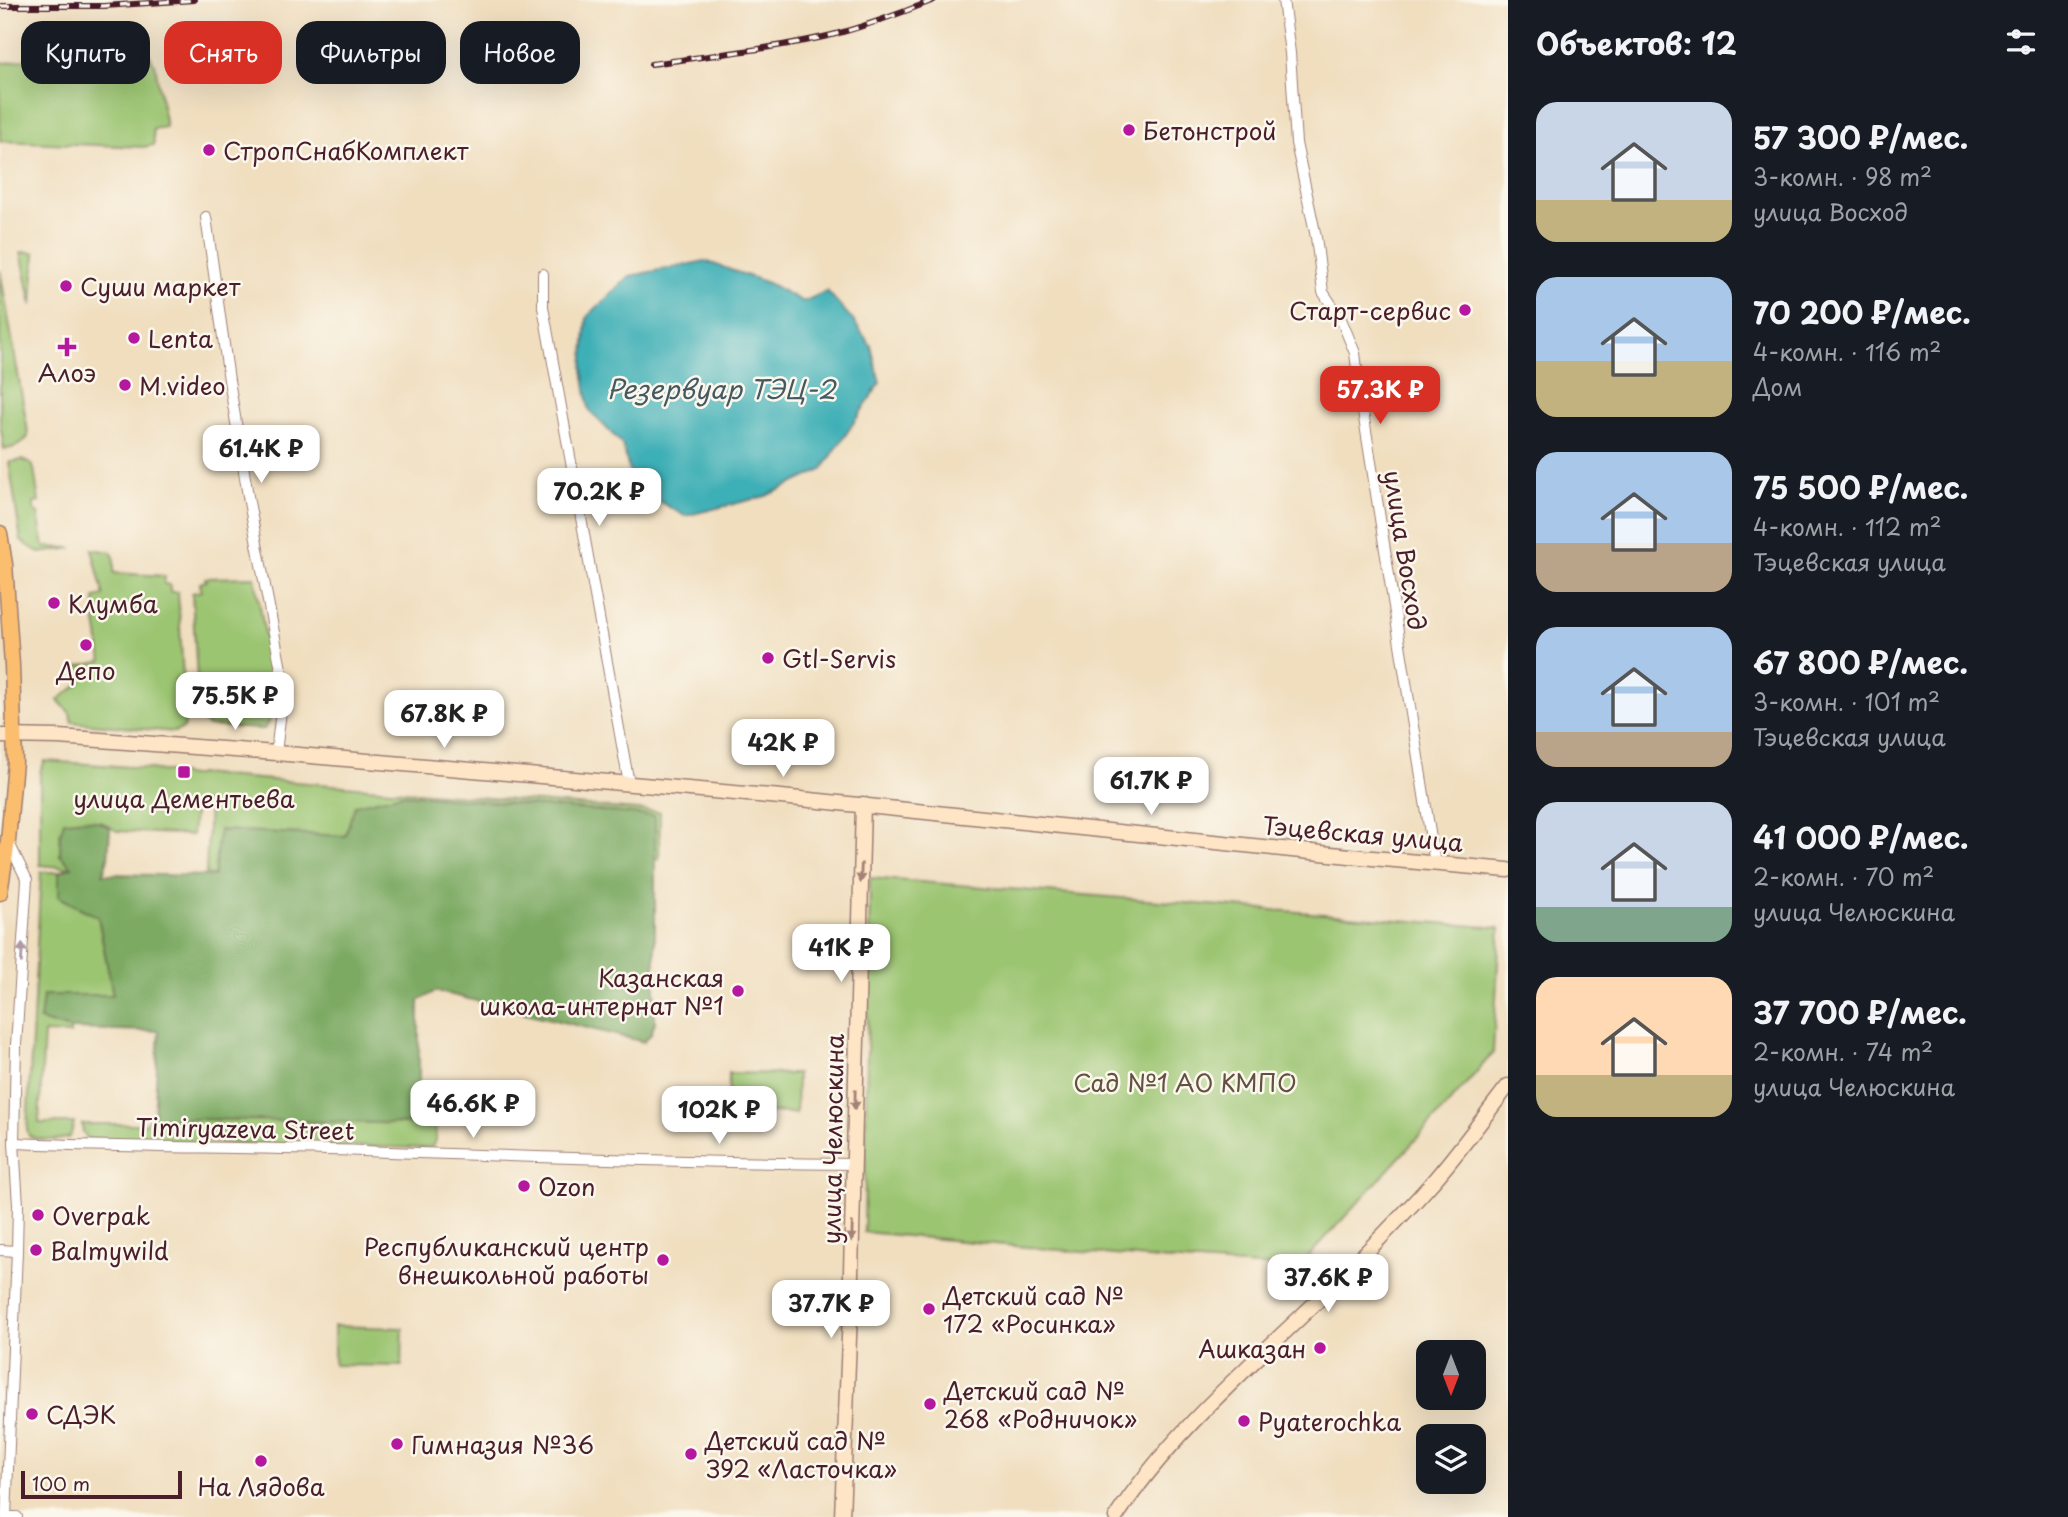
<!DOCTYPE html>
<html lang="ru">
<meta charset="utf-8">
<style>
body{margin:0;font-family:"Playpen Sans",sans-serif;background:#242831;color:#f1f3f6;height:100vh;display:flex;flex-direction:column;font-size:26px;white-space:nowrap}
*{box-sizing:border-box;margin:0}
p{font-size:23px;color:#9ea1a6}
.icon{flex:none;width:38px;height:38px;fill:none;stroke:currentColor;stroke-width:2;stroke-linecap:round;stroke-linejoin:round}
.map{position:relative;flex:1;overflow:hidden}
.sheet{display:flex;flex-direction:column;background:#171b24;width:560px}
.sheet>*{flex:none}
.banner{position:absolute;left:21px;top:21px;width:665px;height:63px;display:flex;gap:14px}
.needle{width:46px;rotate:180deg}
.tools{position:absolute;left:1416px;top:1340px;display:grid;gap:14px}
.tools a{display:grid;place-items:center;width:70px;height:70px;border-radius:14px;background:#171b24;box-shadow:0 7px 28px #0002;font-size:35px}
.scale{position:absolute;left:21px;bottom:18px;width:161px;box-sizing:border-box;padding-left:7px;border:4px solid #4a1f2b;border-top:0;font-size:19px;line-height:24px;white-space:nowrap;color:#4a1f2b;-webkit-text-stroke:5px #fbf7ec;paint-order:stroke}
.price{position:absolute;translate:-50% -60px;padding:0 16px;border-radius:14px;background:#fff;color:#222;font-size:23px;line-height:46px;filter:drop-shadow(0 2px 4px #0008)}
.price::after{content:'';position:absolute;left:50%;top:42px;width:21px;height:16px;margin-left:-10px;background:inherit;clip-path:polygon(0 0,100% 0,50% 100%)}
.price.active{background:#d93025;color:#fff}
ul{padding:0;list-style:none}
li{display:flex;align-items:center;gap:21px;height:175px;padding:0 28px}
li span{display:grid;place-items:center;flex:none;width:196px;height:140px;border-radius:21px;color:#555}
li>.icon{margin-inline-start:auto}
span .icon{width:84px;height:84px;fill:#fffc;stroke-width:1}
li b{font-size:30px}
h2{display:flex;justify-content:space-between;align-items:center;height:84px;padding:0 28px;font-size:30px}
.pill{padding:0 24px;border-radius:21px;background:#171b24;box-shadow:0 7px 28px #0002;font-size:24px;line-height:63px}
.pill.active{background:#d93025;color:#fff}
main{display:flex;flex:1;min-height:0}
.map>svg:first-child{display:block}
.green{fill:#9cc572;stroke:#73724e;stroke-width:2}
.forest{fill:#7daa64;stroke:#646448;stroke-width:2}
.water{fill:#3eafb6;stroke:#446770;stroke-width:2}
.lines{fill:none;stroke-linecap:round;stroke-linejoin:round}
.street-casing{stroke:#9d7e75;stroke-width:12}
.secondary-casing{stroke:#9d7e75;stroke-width:17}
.primary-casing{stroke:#9d7e75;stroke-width:17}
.street{stroke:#fff;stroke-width:10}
.secondary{stroke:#fde5c5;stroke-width:14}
.primary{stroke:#fbbd6e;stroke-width:14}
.rail-casing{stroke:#4a1f2b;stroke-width:6}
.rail{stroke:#fbf7ec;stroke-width:3.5;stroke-dasharray:10;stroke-linecap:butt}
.oneway{fill:#a48278}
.oneway2{fill:#ae9aa0}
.poi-dot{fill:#b5179e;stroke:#fbf7ec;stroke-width:2.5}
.labels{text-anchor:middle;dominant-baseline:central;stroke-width:5;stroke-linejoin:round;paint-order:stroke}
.poi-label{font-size:24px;fill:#4a1f2b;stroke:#fbf7ec;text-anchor:start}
.street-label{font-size:24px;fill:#4a1f2b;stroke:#fbf7ec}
.park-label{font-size:24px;fill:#635140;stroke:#fbf7ec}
.water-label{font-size:26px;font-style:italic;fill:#455963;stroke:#fbf7ec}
</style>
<main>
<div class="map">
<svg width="1508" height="1517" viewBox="0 0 1508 1517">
<rect width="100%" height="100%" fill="#fbf7ec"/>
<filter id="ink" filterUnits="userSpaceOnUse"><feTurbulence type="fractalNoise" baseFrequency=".0143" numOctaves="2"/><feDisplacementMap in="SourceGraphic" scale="14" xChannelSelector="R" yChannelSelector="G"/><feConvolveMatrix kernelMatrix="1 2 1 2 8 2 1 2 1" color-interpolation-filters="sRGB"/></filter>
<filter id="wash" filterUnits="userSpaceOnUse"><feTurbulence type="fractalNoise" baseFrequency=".00686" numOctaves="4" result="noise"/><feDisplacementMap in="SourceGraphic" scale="28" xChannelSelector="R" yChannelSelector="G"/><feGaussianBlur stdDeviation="1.57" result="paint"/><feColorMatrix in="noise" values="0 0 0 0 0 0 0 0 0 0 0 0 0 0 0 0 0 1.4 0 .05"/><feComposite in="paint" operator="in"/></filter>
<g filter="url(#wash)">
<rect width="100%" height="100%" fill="#f0debf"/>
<!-- green -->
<g class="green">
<polygon points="139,47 147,50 155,65 166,127 153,129 154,145 143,147 0,141 0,62 6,63 71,51"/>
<polygon points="21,252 35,253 32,306"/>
<path d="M 0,270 L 27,426 L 28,437 C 21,445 14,449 4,449 L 0,423 Z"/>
<polygon points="23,460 32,465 34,469 39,502 34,503 34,510 38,514 44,547 73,548 40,553 21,541 9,462"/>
<polygon points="92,549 111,552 114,557 114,573 165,576 164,584 170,585 170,592 178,592 183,678 176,679 176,686 184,687 186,718 184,728 174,732 72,722 70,713 58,700 80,683 77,667 102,661 95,615 95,598 104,596"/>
<polygon points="255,577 276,700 272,715 264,729 209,726 203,722 199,713 192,593 201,591 200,583 206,581 205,578"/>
<polygon points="45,761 145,768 191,776 199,774 660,812 659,859 352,834 345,836 219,830 215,876 206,875 209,803 195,802 192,835 117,831 100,821 73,868 40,865 40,772"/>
<path d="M 41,872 L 59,872 L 59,897 L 98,917 L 113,995 L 40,1020 L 70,1029 L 70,1034 L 44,1033 L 39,1123 L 74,1123 L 70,1137 C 59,1141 40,1141 29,1136 L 27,1130 Z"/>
<polygon points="870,878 1500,928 1493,1053 1443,1110 1307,1258 1291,1268 1180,1261 864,1232"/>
<polygon points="729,1073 797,1074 796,1113 728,1111"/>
<polygon points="151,1115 154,1118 435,1124 436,1140 432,1147 424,1148 97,1140 87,1139 83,1132 82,1124 145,1124"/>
<polygon points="334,1326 403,1328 402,1366 334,1365"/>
</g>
<!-- forest -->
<path class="forest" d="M 402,794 L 655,816 L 655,1022 L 651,1034 L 644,1042 L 436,991 L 419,1001 L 419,1124 L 154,1118 L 159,1031 L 70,1029 L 40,1020 L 43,995 L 113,995 L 98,917 L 59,897 L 59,872 L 72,867 L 60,855 L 60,835 L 64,821 C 83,819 94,817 110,828 L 108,858 L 103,874 L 214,876 L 219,830 L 345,836 L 355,805 Z"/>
<!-- water -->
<polygon class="water" points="705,261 768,283 803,302 827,291 852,319 871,346 880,383 822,470 766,496 685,516 634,487 622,444 589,410 583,369 587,317 630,276"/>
</g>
<g filter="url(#ink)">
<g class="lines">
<!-- street casing -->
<g class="street-casing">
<g id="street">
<polyline points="1283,0 1290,53 1296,143 1316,237 1323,292 1341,319 1355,353 1360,393 1435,864"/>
<polyline points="206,217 229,380 249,502 284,685 276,753"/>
<polyline points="543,274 543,307 629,784"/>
<path d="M 14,1143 C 130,1148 247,1147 363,1151 C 526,1157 690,1162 854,1164"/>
<polyline points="0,1250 17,1251"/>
<polyline points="6,1517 17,1251 18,1205 14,1143 16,1045 27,880 8,841"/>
<polyline points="6,1517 17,1517"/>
</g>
</g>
<!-- secondary casing -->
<g class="secondary-casing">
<g id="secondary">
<polyline points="0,736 59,737 276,753 781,797 1350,856 1508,870"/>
<polyline points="842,1517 850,1312 863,804"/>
<path d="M 1116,1517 C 1175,1427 1261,1357 1337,1282 C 1368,1250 1400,1219 1429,1186 C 1457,1155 1482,1119 1508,1086"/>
</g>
</g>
<!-- primary casing -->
<g class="primary-casing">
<polyline id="primary" points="0,533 5,564 12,665 15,762 8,841 0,893"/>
</g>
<!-- street -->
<use href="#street" class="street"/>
<!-- secondary -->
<use href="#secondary" class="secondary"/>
<!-- primary -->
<use href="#primary" class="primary"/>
<!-- rail casing -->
<g class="rail-casing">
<g id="rail">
<polyline points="0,6 104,6 194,0"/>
<path d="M 651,64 C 711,55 773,49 832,35 C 867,26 901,13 934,0"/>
</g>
</g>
<!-- rail -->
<use href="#rail" class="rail"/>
</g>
<!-- one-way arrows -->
<defs><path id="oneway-solid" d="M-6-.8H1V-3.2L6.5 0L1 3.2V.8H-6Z" transform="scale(1.75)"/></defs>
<g class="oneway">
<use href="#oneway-solid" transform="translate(861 873) rotate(92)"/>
<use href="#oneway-solid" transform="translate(855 1100) rotate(91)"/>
<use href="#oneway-solid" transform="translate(852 1232) rotate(92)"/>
</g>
<use class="oneway2" href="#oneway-solid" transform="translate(22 953) rotate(-86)"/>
</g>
<!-- markers -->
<g class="poi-dot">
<circle cx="1129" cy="130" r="7"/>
<circle cx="209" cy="150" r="7"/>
<circle cx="66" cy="286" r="7"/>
<circle cx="1465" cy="310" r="7"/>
<circle cx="134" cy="338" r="7"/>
<path d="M63.5 336.5h7v7h7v7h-7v7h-7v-7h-7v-7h7z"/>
<circle cx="125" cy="385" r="7"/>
<circle cx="54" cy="603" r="7"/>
<circle cx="86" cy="645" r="7"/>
<circle cx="768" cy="658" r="7"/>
<rect x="177" y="765" width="14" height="14" rx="3.5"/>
<circle cx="738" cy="991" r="7"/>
<circle cx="524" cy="1186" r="7"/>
<circle cx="38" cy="1215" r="7"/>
<circle cx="36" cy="1250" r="7"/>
<circle cx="663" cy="1260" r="7"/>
<circle cx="929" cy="1309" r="7"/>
<circle cx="1320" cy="1348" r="7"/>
<circle cx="930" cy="1404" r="7"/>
<circle cx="32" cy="1414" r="7"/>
<circle cx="1244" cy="1421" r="7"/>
<circle cx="397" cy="1444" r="7"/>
<circle cx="691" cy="1454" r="7"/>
<circle cx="261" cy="1461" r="7"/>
</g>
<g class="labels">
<!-- poi labels -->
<g class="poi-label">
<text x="1143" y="130">Бетонстрой</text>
<text x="223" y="150">СтропСнабКомплект</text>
<text x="80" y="286">Суши маркет</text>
<text x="1451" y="310" text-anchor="end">Старт-сервис</text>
<text x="148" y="338">Lenta</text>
<text x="67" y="372" text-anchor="middle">Алоэ</text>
<text x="139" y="385">M.video</text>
<text x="68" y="603">Клумба</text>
<text x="782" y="658">Gtl-Servis</text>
<text x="86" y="670" text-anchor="middle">Депо</text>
<text x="184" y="798" text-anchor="middle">улица Дементьева</text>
<text x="724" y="977" text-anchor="end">Казанская<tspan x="724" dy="28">школа-интернат №1</tspan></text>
<text x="538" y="1186">Ozon</text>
<text x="52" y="1215">Overpak</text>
<text x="649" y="1246" text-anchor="end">Республиканский центр<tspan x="649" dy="28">внешкольной работы</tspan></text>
<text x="50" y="1250">Balmywild</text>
<text x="943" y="1295">Детский сад №<tspan x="943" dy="28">172 «Росинка»</tspan></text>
<text x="1306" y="1348" text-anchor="end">Ашказан</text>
<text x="944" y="1390">Детский сад №<tspan x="944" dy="28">268 «Родничок»</tspan></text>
<text x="46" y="1414">СДЭК</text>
<text x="1258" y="1421">Pyaterochka</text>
<text x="705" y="1440">Детский сад №<tspan x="705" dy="28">392 «Ласточка»</tspan></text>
<text x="411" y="1444">Гимназия №36</text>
<text x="261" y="1486" text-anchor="middle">На Лядова</text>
</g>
<!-- street labels -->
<g class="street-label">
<text transform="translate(1406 550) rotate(81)">улица Восход</text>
<text transform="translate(1363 833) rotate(5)">Тэцевская улица</text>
<text transform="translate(245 1128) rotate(1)">Timiryazeva Street</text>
<text transform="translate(832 1139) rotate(-89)">улица Челюскина</text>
</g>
<!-- park labels -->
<g class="park-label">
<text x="1185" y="1082">Сад №1 АО КМПО</text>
</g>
<!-- water labels -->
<g class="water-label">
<text x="721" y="388">Резервуар ТЭЦ-2</text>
</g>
</g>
</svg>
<div class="tools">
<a><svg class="needle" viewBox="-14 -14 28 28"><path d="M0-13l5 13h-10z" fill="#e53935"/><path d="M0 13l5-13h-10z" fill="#9ea1a6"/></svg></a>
<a><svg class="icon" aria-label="layers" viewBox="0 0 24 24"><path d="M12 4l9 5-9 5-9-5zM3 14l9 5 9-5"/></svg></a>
</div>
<div class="scale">100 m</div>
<b class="price active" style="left:1380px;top:426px">57.3K ₽</b>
<b class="price" style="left:261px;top:485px">61.4K ₽</b>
<b class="price" style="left:599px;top:528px">70.2K ₽</b>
<b class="price" style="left:235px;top:732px">75.5K ₽</b>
<b class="price" style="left:444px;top:750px">67.8K ₽</b>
<b class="price" style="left:783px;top:779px">42K ₽</b>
<b class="price" style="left:1151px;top:817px">61.7K ₽</b>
<b class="price" style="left:841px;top:984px">41K ₽</b>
<b class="price" style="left:473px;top:1140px">46.6K ₽</b>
<b class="price" style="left:719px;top:1146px">102K ₽</b>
<b class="price" style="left:1328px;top:1314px">37.6K ₽</b>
<b class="price" style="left:831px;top:1340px">37.7K ₽</b>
<div class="banner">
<a class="pill">Купить</a>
<a class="pill active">Снять</a>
<a class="pill">Фильтры</a>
<a class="pill">Новое</a>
</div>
</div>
<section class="sheet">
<h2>Объектов: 12<svg class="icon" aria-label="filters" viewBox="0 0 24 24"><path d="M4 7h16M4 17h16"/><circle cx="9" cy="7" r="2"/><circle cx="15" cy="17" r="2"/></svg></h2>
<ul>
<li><span style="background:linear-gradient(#c9d6e8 70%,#c2b280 0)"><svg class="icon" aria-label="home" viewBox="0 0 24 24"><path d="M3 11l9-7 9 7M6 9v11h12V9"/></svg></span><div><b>57 300 ₽/мес.</b><p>3-комн. · 98 m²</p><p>улица Восход</p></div></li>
<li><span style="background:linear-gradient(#a9c7e8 60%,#c2b280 0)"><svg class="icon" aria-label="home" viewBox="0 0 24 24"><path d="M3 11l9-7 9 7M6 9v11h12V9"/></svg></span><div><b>70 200 ₽/мес.</b><p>4-комн. · 116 m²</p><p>Дом</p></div></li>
<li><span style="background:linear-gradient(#a9c7e8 65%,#b9a48a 0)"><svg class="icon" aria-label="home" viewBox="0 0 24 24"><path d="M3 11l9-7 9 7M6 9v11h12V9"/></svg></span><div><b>75 500 ₽/мес.</b><p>4-комн. · 112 m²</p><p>Тэцевская улица</p></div></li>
<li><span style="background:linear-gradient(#a9c7e8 75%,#b9a48a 0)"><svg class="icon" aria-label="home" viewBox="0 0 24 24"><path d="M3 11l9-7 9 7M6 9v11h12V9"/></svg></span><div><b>67 800 ₽/мес.</b><p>3-комн. · 101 m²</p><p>Тэцевская улица</p></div></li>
<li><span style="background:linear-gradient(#c9d6e8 75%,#7fa58c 0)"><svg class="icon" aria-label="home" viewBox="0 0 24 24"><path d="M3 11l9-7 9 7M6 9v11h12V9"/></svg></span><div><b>41 000 ₽/мес.</b><p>2-комн. · 70 m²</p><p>улица Челюскина</p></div></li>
<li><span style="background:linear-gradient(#ffd9b3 70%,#c2b280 0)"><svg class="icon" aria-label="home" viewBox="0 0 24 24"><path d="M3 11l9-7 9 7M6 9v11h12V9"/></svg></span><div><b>37 700 ₽/мес.</b><p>2-комн. · 74 m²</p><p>улица Челюскина</p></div></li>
</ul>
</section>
</main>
